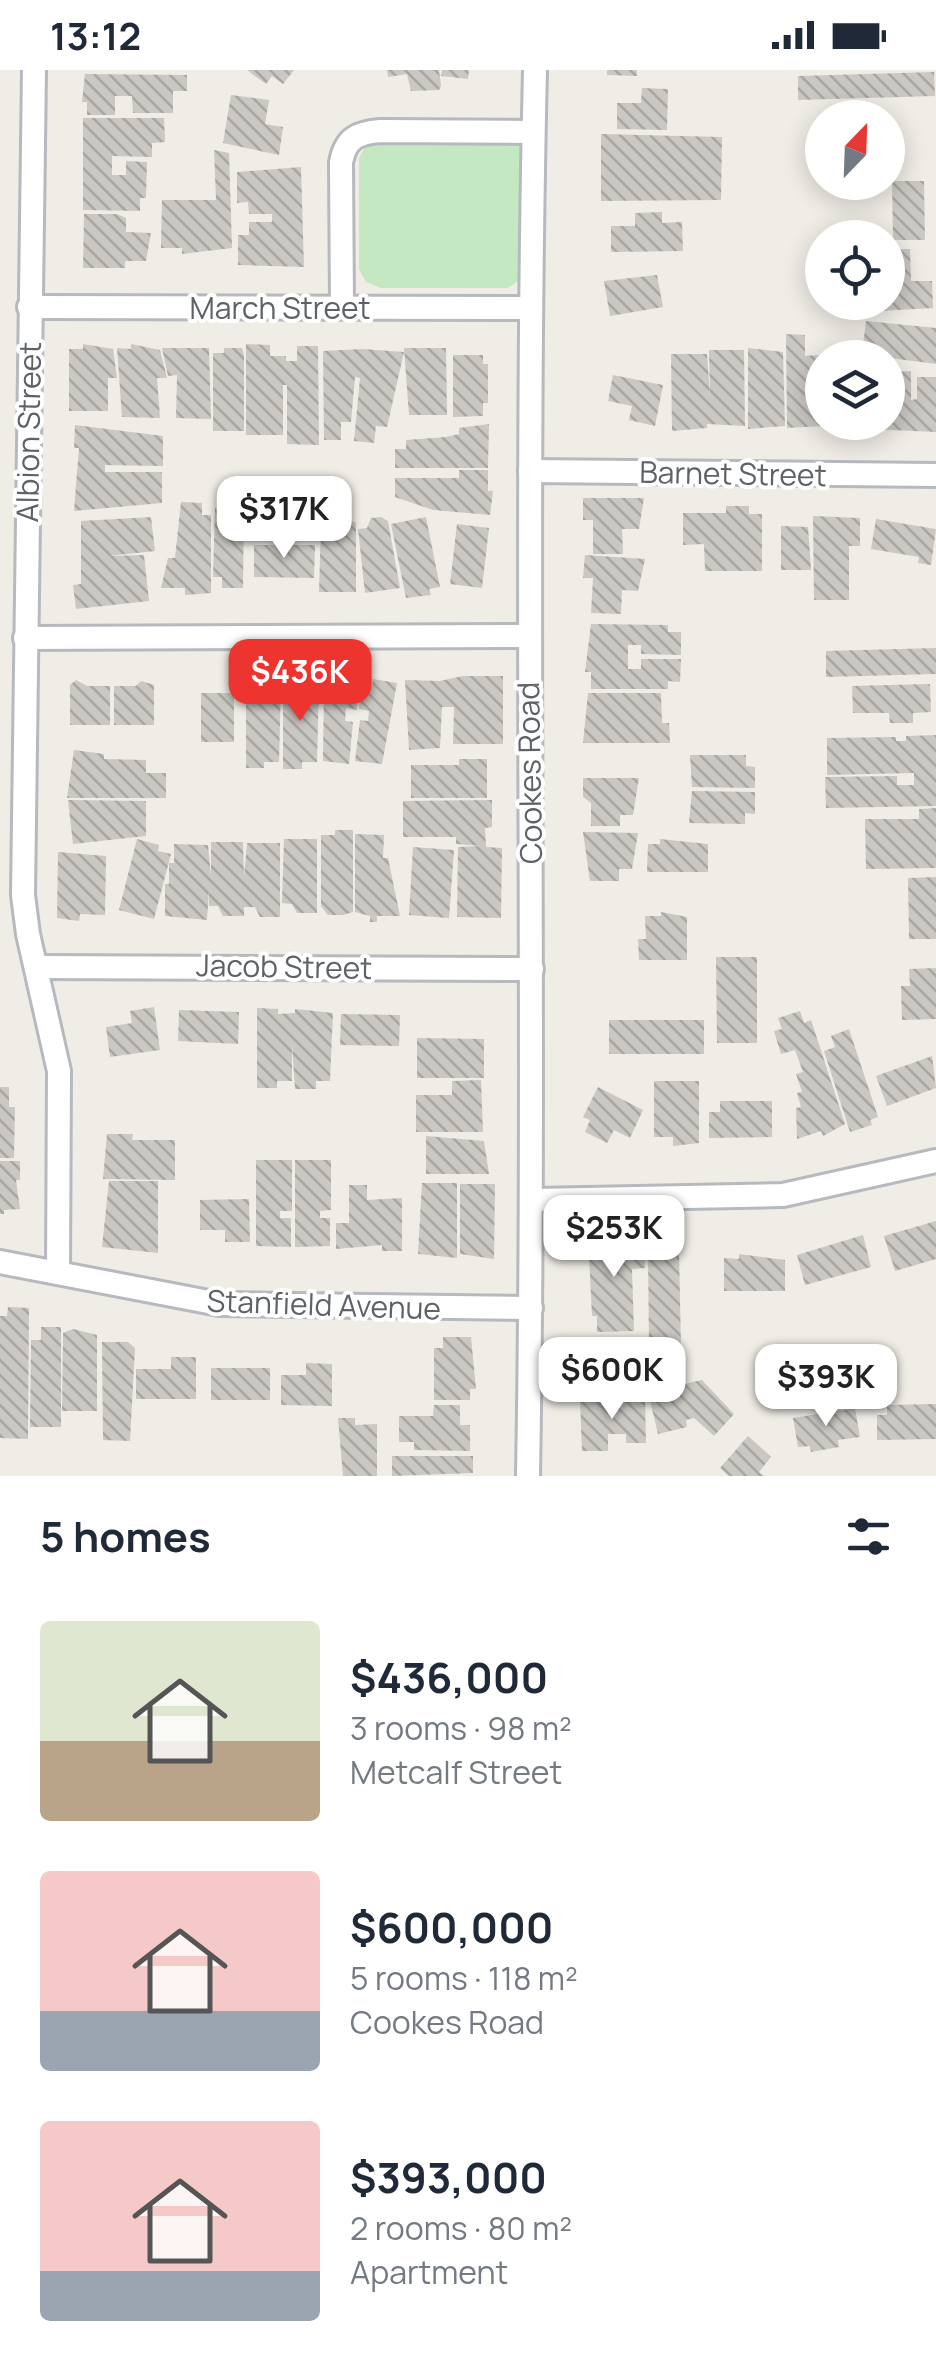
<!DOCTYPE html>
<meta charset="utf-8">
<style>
body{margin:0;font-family:Manrope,sans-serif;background:#f6f6f7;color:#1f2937;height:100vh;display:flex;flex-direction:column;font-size:38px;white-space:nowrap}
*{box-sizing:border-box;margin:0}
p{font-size:32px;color:#747a83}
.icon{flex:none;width:55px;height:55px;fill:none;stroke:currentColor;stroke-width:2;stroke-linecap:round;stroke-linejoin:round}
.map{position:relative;height:1406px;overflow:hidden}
.details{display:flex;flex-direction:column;background:#fff;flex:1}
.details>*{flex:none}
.needle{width:65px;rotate:23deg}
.buttons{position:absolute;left:805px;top:30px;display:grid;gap:20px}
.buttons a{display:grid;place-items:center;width:100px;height:100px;border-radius:50%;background:#fff;box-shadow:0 5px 25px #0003;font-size:50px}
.price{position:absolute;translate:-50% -85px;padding:0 22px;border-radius:20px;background:#fff;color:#222;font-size:32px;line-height:65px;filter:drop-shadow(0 2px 5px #0008)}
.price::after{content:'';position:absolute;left:50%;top:60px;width:30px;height:22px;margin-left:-15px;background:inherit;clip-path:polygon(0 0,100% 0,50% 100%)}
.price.current{background:#ee342e;color:#fff}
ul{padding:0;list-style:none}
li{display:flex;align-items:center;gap:30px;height:250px;padding:0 40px}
li span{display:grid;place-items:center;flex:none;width:280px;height:200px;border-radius:10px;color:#555}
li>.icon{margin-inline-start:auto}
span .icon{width:120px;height:120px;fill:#fffc;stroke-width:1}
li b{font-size:42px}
h2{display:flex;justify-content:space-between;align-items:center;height:120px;padding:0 40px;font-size:42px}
.status{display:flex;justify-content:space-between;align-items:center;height:70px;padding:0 50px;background:#fff;direction:ltr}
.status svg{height:28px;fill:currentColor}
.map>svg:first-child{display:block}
.park{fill:#c4e8c2}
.building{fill:url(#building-back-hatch)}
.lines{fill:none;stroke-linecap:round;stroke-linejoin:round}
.street-casing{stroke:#b6b9bd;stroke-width:28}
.street{stroke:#fff;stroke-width:22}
.labels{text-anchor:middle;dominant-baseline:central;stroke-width:8;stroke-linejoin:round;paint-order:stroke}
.street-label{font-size:30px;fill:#5d6267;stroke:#fff}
</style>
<div class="status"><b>13:12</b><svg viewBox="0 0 49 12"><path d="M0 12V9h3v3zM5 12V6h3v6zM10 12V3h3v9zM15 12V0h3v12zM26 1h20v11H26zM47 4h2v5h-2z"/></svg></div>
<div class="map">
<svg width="936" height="1406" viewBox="0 0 936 1406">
<defs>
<pattern id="building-back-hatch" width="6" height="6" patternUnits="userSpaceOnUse" patternTransform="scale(2.5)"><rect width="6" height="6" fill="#cbc8c3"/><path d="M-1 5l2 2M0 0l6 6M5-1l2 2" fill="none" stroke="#a8a6a2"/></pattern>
</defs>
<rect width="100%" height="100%" fill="#f0ede6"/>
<!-- park -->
<polygon class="park" points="506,66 520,75 525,88 524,199 518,211 508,218 381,218 366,212 359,199 359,88 366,75 378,68"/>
<!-- building -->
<g class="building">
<polygon points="247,0 294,0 283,14 272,6 266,14"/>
<polygon points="387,0 439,0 441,16 439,20 411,21 407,4 388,7"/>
<polygon points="442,0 469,0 468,9 441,6"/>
<polygon points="607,0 637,0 637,6 607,5"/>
<polygon points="934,2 935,26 798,30 798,6"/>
<polygon points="85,4 187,5 187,21 173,21 173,43 133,43 132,26 115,26 115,45 87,45 87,32 82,32"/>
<polygon points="642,18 668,19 667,60 617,59 617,33 641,33"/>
<polygon points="231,25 269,30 265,54 283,57 279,85 223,73"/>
<polygon points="83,48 164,48 165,72 152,73 152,87 112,86 112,105 126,105 126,91 147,92 146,128 140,128 140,141 83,140"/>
<polygon points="601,64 722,67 721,130 601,131"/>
<polygon points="214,80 229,83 232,178 182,184 182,178 161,178 162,130 216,130"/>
<polygon points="301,97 304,197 238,195 238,165 249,165 249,152 272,152 272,144 249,144 248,132 237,133 237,102"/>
<polygon points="892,111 924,111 925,170 893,170"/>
<polygon points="662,142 662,153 682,152 683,181 611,182 611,156 635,156 635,143"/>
<polygon points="84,144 117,144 126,148 126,162 151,163 146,191 125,191 125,198 83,198"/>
<polygon points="888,179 910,179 911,211 932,211 933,238 880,241 880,232 888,232"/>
<polygon points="657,205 663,237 610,246 604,211"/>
<polygon points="866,251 936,258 936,294 874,286 875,276 863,275"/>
<polygon points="786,264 805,265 805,286 820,285 823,356 787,358"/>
<polygon points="83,274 113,279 117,308 108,308 108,341 69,341 69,279 83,279"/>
<polygon points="131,274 160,280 167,308 157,308 160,348 122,347 117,278 131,279"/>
<polygon points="246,274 270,275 270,286 286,286 286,291 297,291 297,276 318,276 319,375 287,374 287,315 283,315 283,365 246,365"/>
<polygon points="162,278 209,278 211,349 176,348 177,305 168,306"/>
<polygon points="224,278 242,278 244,285 244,361 213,361 213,283 224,283"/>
<polygon points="404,278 446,278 447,345 409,345"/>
<polygon points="748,278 783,282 785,356 748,359"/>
<polygon points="362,279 404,282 387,357 376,356 374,373 354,371 360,308 355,307 351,352 341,352 341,370 324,370 323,281"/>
<polygon points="709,280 744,280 745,356 707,354 707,358 672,361 671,284 707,284 710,326"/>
<rect x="826" y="280" width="19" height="8"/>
<polygon points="453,285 483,285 483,294 488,294 488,333 483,333 483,346 453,347"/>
<polygon points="911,301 911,330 917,329 917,307 936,307 936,362 868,359 867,352 888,352 888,302"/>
<polygon points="613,305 663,315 655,356 629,350 632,336 608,331"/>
<polygon points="826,352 860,352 860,357 826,356"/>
<polygon points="489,354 488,398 395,398 395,379 406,379 406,370 446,367 459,364 459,358"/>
<polygon points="75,355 163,366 163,396 105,395 105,402 162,402 162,433 74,441 79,378 74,378"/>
<polygon points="459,400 488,400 488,421 493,421 490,445 433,440 395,427 395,408 459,408"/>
<polygon points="583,428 644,428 639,459 622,459 623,484 593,484 593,450 583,450"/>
<polygon points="244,430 243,518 222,518 222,507 213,507 215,438 225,438 224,431"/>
<polygon points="181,432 202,433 202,445 211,445 211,523 185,525 185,518 161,518 168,488 175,488"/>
<polygon points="726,436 749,436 749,444 762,444 762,501 705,501 704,474 683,475 683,443 726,443"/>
<polygon points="340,446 356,453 356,522 319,522 321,454 334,455"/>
<polygon points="813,446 860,448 860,476 849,476 849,530 814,530"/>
<polygon points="151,447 155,481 108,486 144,485 149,531 76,539 73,515 81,514 81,451"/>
<polygon points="381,447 388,451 400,518 365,523 358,459 367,458 371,448"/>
<polygon points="426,447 440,517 429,519 431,525 406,528 391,454"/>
<polygon points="876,449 936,459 931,495 918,493 919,487 871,479"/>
<polygon points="457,454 489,458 482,518 450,514"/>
<polygon points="781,456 808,457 811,500 781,500"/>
<polygon points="254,475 315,475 314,508 254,507"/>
<polygon points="585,485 645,489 638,521 622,520 621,544 591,543 593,508 583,508"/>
<polygon points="591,554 668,555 668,562 681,562 681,585 641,584 641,575 628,575 628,599 641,599 641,589 681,589 680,612 668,611 668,619 591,619 591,602 585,602"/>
<polygon points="936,578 936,604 826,607 826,581"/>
<polygon points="462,606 503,606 503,674 453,674 454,637 442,637 440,678 409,680 405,610 440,611"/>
<polygon points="342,608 372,616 373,609 397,613 382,694 355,691 360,650 368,651 369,641 359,639 359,623 357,640 346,638 345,651 353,652 349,694 323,691 324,609"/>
<polygon points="76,610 87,616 110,616 110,655 70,655 70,615"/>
<polygon points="141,611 154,615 154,655 114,655 114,616 136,616"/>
<polygon points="246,611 281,613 279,692 264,692 264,698 246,698"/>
<polygon points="283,612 319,613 317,692 302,692 302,699 283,699"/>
<polygon points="930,614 931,642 913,643 913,653 890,653 889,643 853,643 852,616"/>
<rect x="201" y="623" width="33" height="49"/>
<polygon points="588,623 661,623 662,653 669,653 670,673 583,673"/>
<polygon points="936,665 936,736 826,738 825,707 897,706 897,715 914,715 914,703 827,705 827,668 896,667 896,671 906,671 906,666"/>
<polygon points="74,680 104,684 104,689 146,690 146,703 166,703 166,728 67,728"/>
<polygon points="690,685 746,685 746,696 755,697 755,718 692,717"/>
<polygon points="459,689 487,689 487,728 411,728 411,695 459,695"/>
<polygon points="583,708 639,708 633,745 620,745 620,756 591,756 591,733 583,727"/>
<polygon points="692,721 755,722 755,744 745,743 745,754 689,753"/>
<polygon points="68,730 146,731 146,766 73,774"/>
<polygon points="492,730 492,757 485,758 486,777 502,778 501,848 457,847 458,777 481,776 456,774 456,767 403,767 403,731"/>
<polygon points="936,738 936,798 866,799 865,749 919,749 919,739"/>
<polygon points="335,760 353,760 353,842 343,845 328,845 321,836 321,765 335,765"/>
<polygon points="583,762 638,763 632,799 619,799 619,811 590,811"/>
<polygon points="355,764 384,765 383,788 388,788 400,846 377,846 377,852 370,852 370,846 355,842"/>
<polygon points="137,769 159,775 158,781 171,784 154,849 119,840"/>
<polygon points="284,769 317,769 317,843 297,843 292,834 282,833"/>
<polygon points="660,769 708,774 708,802 647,802 648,774 660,774"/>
<polygon points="211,772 243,772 244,807 247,773 280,773 280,847 260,847 255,837 244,837 244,846 223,846 218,836 209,836 209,820 207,850 165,846 165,814 169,814 169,793 174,793 174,774 208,775 211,806"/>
<polygon points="413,777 454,780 449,848 409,845"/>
<polygon points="58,782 106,786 105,845 80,844 79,851 57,848"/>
<polygon points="936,807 936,869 909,869 908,808"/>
<polygon points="661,842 687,847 687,890 639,890 638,869 646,869 645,846 661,846"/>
<polygon points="716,887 757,887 757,973 717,973"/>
<polygon points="936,898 936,949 902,950 901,916 910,916 909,899"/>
<polygon points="154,937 160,980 110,987 106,957 132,953 130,941"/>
<polygon points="257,938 278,939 278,944 295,943 295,939 333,943 330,1011 316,1011 316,1019 295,1019 292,974 292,1011 277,1011 277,1018 257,1018"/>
<polygon points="179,940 239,942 238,974 178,971"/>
<polygon points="800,941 804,953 811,950 845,1054 823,1066 821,1061 797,1069 796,1038 801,1037 797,1023 802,1022 796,1004 803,1002 795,980 781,984 774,961 782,959 778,948"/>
<polygon points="341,944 400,945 399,976 340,975"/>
<rect x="609" y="950" width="95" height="34"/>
<polygon points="849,959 878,1047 870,1050 872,1055 850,1062 824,981 835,977 831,966"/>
<polygon points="417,968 484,969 484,1008 417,1008"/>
<polygon points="932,986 936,1018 887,1036 876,1006"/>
<polygon points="481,1010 483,1062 416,1062 416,1025 452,1025 452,1011"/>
<polygon points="654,1011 699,1011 699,1073 673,1076 673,1067 654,1067"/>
<polygon points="0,1017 9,1017 9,1037 15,1037 14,1088 0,1088"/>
<polygon points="598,1017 643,1040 630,1068 614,1060 607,1073 585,1062 590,1050 583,1047"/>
<polygon points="720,1031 772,1031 772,1067 709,1068 709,1042 720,1042"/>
<polygon points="107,1064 133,1064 132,1070 175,1070 175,1110 103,1109"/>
<polygon points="426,1066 484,1071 489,1104 426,1104"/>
<polygon points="256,1090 292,1090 292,1141 280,1141 280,1148 291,1148 291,1177 256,1176"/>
<polygon points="295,1090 331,1090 331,1140 320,1141 320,1148 330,1148 330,1176 295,1177"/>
<polygon points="0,1091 20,1091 20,1110 16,1110 20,1139 4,1140 4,1144 0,1144"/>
<polygon points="109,1111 158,1111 158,1183 102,1177"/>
<polygon points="422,1113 457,1113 457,1188 418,1184"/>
<polygon points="460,1114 495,1114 494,1189 460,1184"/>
<polygon points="349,1115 367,1115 367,1130 402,1128 402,1181 382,1181 382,1175 336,1179 336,1153 349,1153"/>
<polygon points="249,1129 250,1172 225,1172 225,1160 200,1160 200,1130"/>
<polygon points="936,1151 936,1189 895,1201 884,1166"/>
<polygon points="644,1165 645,1198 632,1199 634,1261 597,1262 597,1246 592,1246 588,1167"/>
<polygon points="863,1165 871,1197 805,1215 797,1185"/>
<polygon points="679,1180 681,1277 649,1278 648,1181"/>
<polygon points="739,1184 785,1190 785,1221 724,1221 724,1188 739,1189"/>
<polygon points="8,1237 29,1238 28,1369 0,1368 0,1246 7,1246"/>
<polygon points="41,1257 61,1257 61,1357 30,1357 31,1270 41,1270"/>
<polygon points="73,1259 97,1265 97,1341 62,1341 63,1263"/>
<polygon points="443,1267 471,1267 476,1319 470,1319 470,1330 434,1330 434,1278 443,1278"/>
<polygon points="102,1272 128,1272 135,1278 130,1371 103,1370"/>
<polygon points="171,1287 196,1287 196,1329 136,1329 136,1299 171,1299"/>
<polygon points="306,1293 332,1294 332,1336 281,1335 281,1305 306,1305"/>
<rect x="211" y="1298" width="59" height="32"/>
<polygon points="702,1310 734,1344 714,1366 694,1348 686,1350 687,1357 658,1364 648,1322"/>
<polygon points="645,1328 646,1373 626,1373 626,1364 608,1364 608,1381 582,1381 580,1329"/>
<polygon points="936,1334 936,1369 877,1370 877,1345 887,1345 887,1335"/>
<polygon points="434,1335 460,1335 460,1355 470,1355 470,1381 414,1380 414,1372 399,1372 399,1346 433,1346"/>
<polygon points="855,1338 860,1367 838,1370 839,1377 811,1382 810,1376 798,1377 793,1348"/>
<polygon points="338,1348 355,1348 355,1355 377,1354 377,1406 343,1406"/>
<polygon points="748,1366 771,1387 759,1402 764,1406 729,1406 720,1398"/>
<polygon points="392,1386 473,1386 473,1403 392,1406"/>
</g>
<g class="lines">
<!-- street casing -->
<g class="street-casing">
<g id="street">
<polyline points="34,0 23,825 28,864 59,1001 58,1201"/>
<polyline points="29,237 530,238"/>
<path d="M 342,237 L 341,92 C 346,68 357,63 380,61 L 533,62"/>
<polyline points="530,401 936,405"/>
<polyline points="25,568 527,566"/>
<polyline points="37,897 532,899"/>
<polyline points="534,1130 783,1125 936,1091"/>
<polyline points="0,1192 219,1234 531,1238"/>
<path d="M 528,1406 C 536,937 524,469 535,0"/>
</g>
</g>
<!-- street -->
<use href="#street" class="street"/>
</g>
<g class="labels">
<!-- street labels -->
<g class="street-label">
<text x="280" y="237">March Street</text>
<text transform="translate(28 362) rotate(-89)">Albion Street</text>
<text transform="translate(733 403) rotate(1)">Barnet Street</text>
<text transform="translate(529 703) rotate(-91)">Cookes Road</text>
<text transform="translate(284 896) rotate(1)">Jacob Street</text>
<text transform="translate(324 1234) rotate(2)">Stanfield Avenue</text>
</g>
</g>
</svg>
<div class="buttons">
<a><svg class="needle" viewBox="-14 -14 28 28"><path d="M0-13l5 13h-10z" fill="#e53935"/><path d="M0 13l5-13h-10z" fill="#747a83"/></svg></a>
<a><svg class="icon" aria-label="locate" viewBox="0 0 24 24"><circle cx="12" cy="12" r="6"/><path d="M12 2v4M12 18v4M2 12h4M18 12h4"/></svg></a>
<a><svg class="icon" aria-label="layers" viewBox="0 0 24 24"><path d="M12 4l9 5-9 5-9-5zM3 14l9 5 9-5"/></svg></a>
</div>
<b class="price" style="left:284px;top:491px">$317K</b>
<b class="price current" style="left:300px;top:654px">$436K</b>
<b class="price" style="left:614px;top:1210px">$253K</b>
<b class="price" style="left:612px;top:1352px">$600K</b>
<b class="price" style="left:826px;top:1359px">$393K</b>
</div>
<section class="details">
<h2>5 homes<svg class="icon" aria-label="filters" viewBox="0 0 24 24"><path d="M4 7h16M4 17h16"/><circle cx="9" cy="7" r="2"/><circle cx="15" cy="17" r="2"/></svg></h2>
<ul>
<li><span style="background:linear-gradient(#dfe7d0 60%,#b9a48a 0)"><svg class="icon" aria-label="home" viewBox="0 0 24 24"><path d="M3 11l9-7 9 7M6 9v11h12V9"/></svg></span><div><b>$436,000</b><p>3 rooms · 98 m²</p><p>Metcalf Street</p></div></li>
<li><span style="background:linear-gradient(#f6c9c9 70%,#9aa5b1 0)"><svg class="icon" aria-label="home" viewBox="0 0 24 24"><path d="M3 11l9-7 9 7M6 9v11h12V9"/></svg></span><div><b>$600,000</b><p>5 rooms · 118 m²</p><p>Cookes Road</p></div></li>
<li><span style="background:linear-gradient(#f6c9c9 75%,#9aa5b1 0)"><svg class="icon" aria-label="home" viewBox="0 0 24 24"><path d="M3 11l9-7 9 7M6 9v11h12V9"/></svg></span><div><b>$393,000</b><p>2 rooms · 80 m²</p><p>Apartment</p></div></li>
</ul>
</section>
